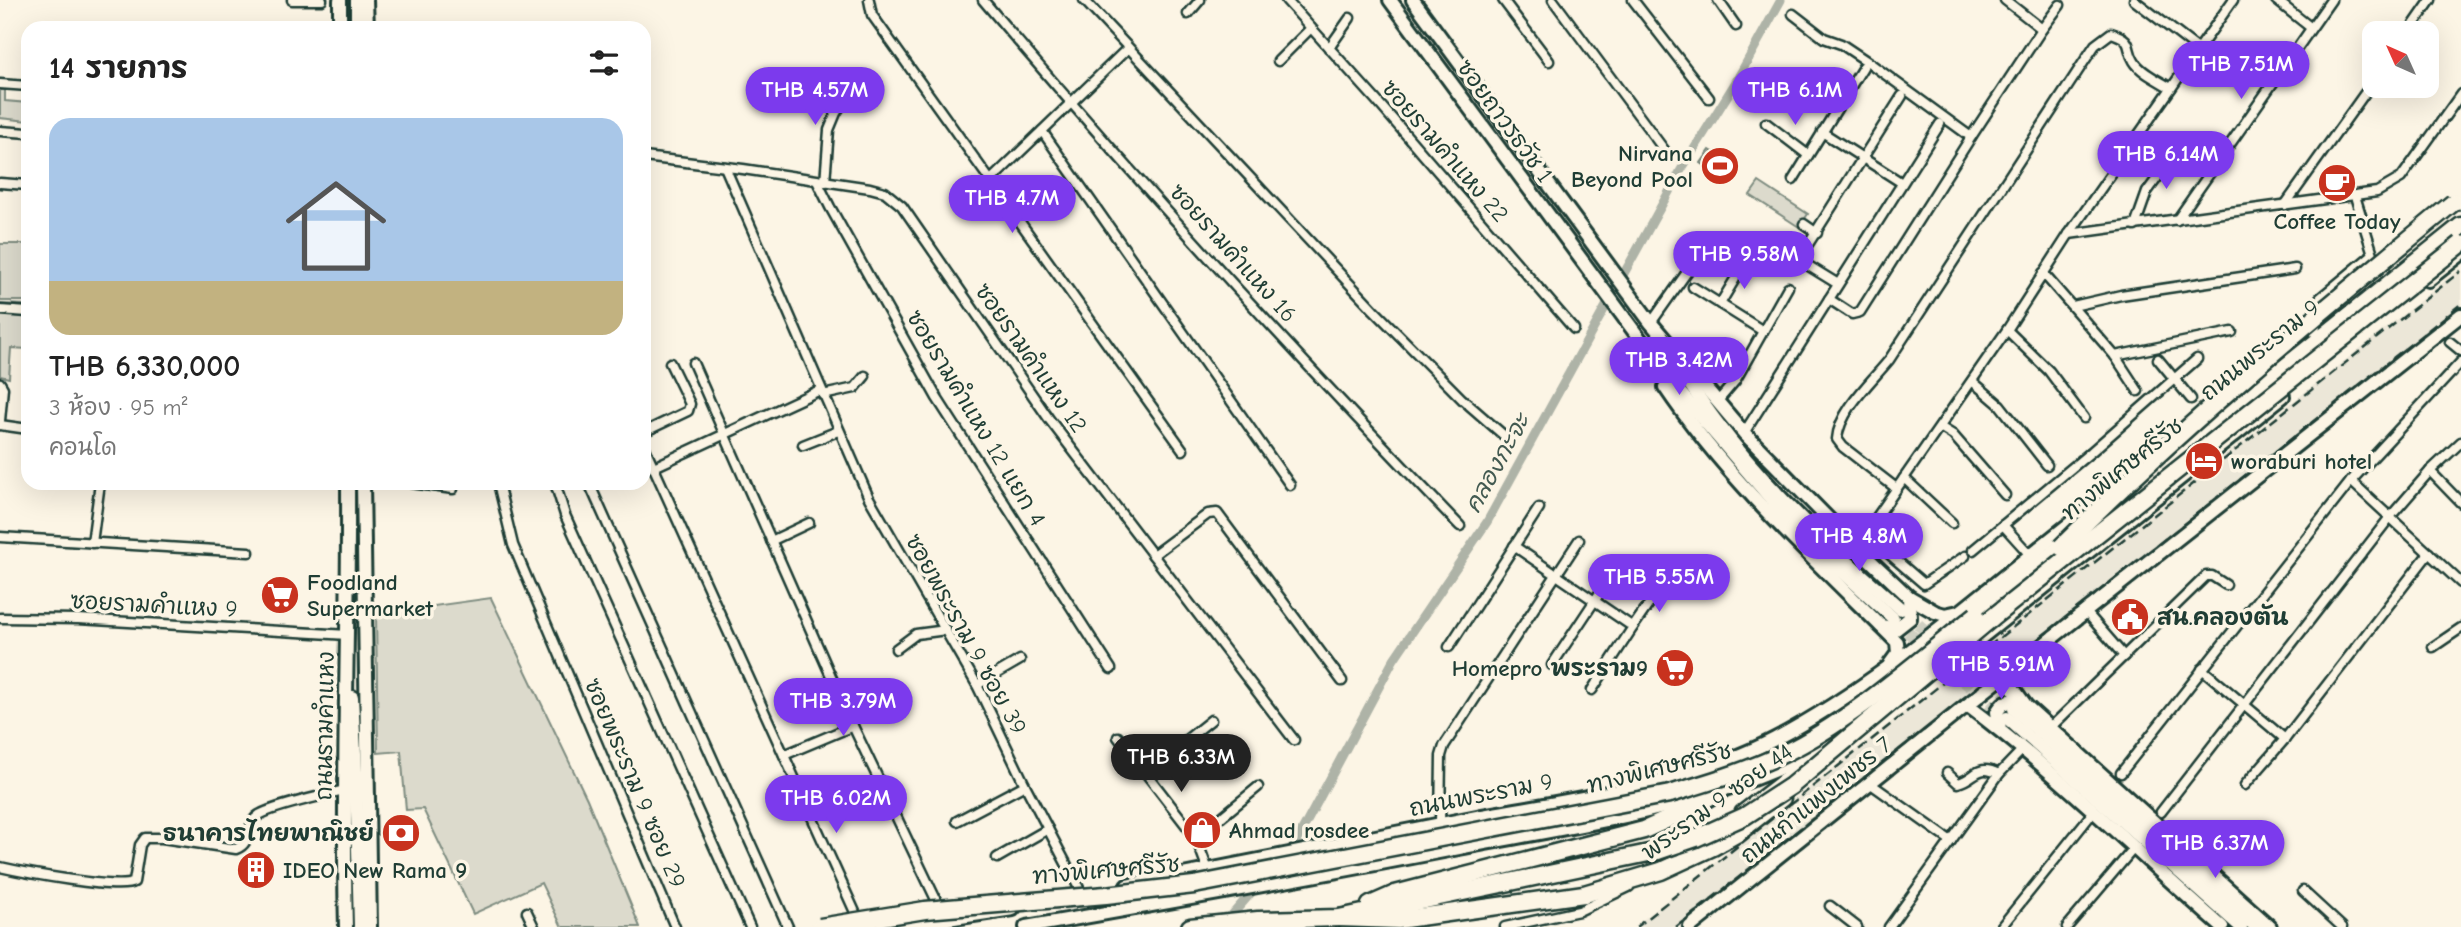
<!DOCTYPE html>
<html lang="th">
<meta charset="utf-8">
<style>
body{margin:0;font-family:"Comic Neue","Playpen Sans Thai",sans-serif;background:#f6f6f6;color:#222;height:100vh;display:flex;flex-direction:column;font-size:26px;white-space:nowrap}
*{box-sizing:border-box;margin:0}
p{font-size:23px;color:#767676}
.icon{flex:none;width:38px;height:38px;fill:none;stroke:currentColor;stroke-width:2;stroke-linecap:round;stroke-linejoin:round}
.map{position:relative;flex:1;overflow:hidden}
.sheet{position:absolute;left:21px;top:21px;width:630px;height:469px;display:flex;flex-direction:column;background:#fff;border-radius:21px;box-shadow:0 7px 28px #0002}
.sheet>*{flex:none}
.needle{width:46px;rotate:315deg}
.controls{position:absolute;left:2362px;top:21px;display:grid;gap:14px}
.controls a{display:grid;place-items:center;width:77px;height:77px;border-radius:14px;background:#fff;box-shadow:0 7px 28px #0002;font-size:35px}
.price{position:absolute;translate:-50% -60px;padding:0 16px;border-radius:24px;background:#7c3aed;color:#fff;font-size:23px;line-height:46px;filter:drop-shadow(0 2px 4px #0008)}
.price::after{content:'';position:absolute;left:50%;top:42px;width:21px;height:16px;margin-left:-10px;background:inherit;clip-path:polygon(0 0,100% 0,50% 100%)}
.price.current{background:#222;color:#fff}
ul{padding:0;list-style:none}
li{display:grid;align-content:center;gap:14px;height:371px;padding:0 28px}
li+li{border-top:2px solid #e0e0e0}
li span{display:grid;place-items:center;height:217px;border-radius:21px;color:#555}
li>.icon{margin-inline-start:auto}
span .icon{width:126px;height:126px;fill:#fffc;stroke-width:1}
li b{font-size:30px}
h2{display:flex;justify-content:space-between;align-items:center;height:84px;padding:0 28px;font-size:30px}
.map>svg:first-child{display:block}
.built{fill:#ece7d8}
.green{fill:#dcdacc;stroke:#7e8c80;stroke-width:2}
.water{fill:#aeb3a7;stroke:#758479;stroke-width:2}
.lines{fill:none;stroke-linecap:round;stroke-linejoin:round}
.canal{stroke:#aeb3a7;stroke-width:9}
.secondary-tunnel{stroke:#d0d0c2;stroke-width:12;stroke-dasharray:12 6;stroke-linecap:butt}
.street-casing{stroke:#1f3d34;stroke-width:13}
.secondary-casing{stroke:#1f3d34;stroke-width:18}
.primary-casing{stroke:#1f3d34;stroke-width:18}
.highway-casing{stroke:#1f3d34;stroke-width:21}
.street{stroke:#fcf5e5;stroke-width:8}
.secondary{stroke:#fcf5e5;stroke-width:12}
.primary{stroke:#fcf5e5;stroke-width:12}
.highway{stroke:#fcf5e5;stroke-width:16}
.rail{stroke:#1f3d34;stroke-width:2.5;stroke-dasharray:10 5;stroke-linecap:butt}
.highway-bridge-casing{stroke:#1f3d34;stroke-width:21;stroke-linecap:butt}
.highway-bridge{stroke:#fcf5e5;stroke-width:16}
.labels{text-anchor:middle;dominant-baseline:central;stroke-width:7;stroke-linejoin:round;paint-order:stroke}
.street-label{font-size:23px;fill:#1f3d34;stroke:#fcf5e5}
.poi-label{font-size:23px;font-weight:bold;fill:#1f3d34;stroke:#fcf5e5;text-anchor:start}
.water-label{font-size:24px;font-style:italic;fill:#435a51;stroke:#fcf5e5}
</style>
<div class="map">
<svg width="2461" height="927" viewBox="0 0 2461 927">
<rect width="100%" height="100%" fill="#fcf5e5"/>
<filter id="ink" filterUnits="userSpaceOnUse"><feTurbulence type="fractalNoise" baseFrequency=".0143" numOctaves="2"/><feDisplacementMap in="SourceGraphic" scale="14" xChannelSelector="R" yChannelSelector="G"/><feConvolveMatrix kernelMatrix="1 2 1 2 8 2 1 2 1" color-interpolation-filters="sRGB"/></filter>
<g filter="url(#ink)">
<!-- built -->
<polygon class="built" points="2461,268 2461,317 1689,927 1634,927"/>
<!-- green -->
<g class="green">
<polygon points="0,90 5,90 5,101 28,103 28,121 0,118"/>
<polygon points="1759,182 1808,214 1799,227 1750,195"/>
<polygon points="0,244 28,244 26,301 0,301"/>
<polygon points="0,304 28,305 28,349 11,348 9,378 0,376"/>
<polygon points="491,598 587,799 640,927 562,927 541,883 473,914 423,809 406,810 401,751 378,753 376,614"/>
</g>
<!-- water -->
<polygon class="water" points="1710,150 1739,168 1730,182 1701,163"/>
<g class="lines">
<!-- canal -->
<g class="canal">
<polyline points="1285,855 1295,844 1394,659 1487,522 1681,170 1734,85 1781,0"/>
<polyline points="1225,923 1257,886"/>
</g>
<!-- secondary-tunnel -->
<g class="secondary-tunnel">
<polyline points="1904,612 2014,709"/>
<polyline points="1894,620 2004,716"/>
</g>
<!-- street casing -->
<g class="street-casing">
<g id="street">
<polyline points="292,0 322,0"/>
<polyline points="869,0 872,15 1183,450"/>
<path d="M 983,0 C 1136,181 1296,356 1460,526"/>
<polyline points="1084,0 1374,310 1462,399 1508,439"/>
<polyline points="1286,0 1376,100 1574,329"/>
<polyline points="1503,0 1549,61"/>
<polyline points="1553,0 1665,151"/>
<polyline points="1633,0 1709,98"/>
<polyline points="1718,0 1736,26"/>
<polyline points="2005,0 2042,29"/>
<polyline points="2134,0 2199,50"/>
<polyline points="2276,0 2310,27"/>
<polyline points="1188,14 1200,0"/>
<polyline points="1793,14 1824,38 1841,44 1871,64 1971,137"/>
<polyline points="2408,33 2431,0"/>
<polyline points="1329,48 1350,18"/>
<polyline points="1278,61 1311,28"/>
<polyline points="0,84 28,86"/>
<polyline points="1766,123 1808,155"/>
<polyline points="0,131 28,133"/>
<polyline points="1042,131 1290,485"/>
<polyline points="1822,132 1902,183"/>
<polyline points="644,157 743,169 870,188 885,192 902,206 1049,419 1294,740"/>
<polyline points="725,167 869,498 977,685 1025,785 1082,894"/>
<polyline points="991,180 1128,48"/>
<polyline points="1793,180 1863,67"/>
<polyline points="817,181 830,207 937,398 1111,669"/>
<polyline points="825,182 829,130 836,113 852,88"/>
<polyline points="0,183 28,185"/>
<polyline points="2285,205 2375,79"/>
<polyline points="2177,220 2331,0"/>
<polyline points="1804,224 1817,233"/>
<polyline points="2135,226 2147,192 2179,148"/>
<polyline points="2069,234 2377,192 2401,178 2461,94"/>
<polyline points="1773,244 1838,284"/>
<polyline points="1798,260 1902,96"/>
<polyline points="2043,273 2115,356 2138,391"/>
<polyline points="1693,287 1763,331"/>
<polyline points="1829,299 1852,314 1860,312 1971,137 2042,29 2060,5"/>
<polyline points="1720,304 1744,264"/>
<polyline points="2073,306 2121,295 2295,269"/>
<polyline points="0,310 28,312"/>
<polyline points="1651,323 1709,241"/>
<polyline points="2007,330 2049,371 2084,418"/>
<polyline points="2315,333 2320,298 2373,254 2355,196"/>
<polyline points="2450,342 2461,351"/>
<polyline points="2115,356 2232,332"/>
<polyline points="2158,359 2191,399"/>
<polyline points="693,363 853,726 940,908"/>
<polyline points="1972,381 2000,405 2047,465"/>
<polyline points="0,383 3,388 0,421"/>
<polyline points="823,395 855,388 865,376"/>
<polyline points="1718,401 1735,381 1788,287"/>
<polyline points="0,425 28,429"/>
<polyline points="1940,427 1953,435 2005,495"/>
<polyline points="644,432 688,411 690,404 670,363"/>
<polyline points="1744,433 1940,124"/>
<polyline points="803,445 838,431"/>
<polyline points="644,446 859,921"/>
<polyline points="654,467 820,390"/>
<polyline points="2430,471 2461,503"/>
<polyline points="1904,478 1952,523"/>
<polyline points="2351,481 2461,583"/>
<polyline points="411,483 453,489"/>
<polyline points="498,483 513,545 675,927"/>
<polyline points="555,483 565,515 750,927"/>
<polyline points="589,483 788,927"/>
<path d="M 1896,488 L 1843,447 L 1837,439 C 1839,411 1872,381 1889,360 L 2089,54 L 2095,45 L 2111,33 C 2135,40 2125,47 2134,61 C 2141,73 2160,81 2171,88"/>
<polyline points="2003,525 2031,556"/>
<polyline points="1866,534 1924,584 1965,556"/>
<polyline points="0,537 249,552"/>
<polyline points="771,541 809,523"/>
<polyline points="92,543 100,483"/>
<polyline points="1514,546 1633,627 1592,690"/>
<polyline points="1856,547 2007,330 2069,234 2233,0"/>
<polyline points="1973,550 2091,452 2197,359"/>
<polyline points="1153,555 1208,514 1217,513 1342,681"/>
<polyline points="2086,612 2124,656"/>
<polyline points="0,618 78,619 348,635"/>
<polyline points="1633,627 1662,585"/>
<polyline points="1449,647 1539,508"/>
<polyline points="2433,647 2461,628"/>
<polyline points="896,649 916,634 946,630"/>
<polyline points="1552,665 1617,567"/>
<polyline points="2202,669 2285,739"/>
<polyline points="977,685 1020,660"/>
<polyline points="2051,727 2206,576 2212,576 2226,585"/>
<polyline points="1118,737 1196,838 1208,870"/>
<polyline points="784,755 853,726"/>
<polyline points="1146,772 1211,720"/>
<path d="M 1947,773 L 1958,783 C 1977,778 1976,763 1999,774"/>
<polyline points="2121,773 2351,481 2461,362"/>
<polyline points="1871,784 1951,841"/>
<polyline points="2245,785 2285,739 2429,553"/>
<polyline points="1740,811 1808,759"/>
<polyline points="2161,812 2390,517 2430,471 2461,442"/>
<polyline points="957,821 1025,785"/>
<polyline points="1440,824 1441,756 1444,746 1579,540"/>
<polyline points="1196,838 1258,787"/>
<polyline points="997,858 1048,829"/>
<path d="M 0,867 C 22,872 120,891 134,882 L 140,845 L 145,838 L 162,838 L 236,849 C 253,843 245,824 259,815 C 276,805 323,796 344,790"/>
<polyline points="2303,891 2342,927"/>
<polyline points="1830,906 1857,927"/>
<polyline points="527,912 534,927"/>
<polyline points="1505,927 1579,911 1629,887"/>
<polyline points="1889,927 1999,774 2023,749"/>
<polyline points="2001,927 2094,811"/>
<polyline points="2067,927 2134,848"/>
</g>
</g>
<!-- secondary casing -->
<g class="secondary-casing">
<g id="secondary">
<polyline points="1390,0 1676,388 1800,533 1893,618"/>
<polyline points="1413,0 1651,323 1744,433 1856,547 1909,597 1935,612 1945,615 1963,611"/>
<path d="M 1672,359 C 1687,380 1701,401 1716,421 C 1768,492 1835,552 1901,609"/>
<path d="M 1665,387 C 1728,481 1817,562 1897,642 L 1898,653 L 1890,664"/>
<polyline points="1881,626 1896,629 1910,618 1909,597"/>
<polyline points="2005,677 2026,706 2270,927"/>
<path d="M 1967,705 C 2057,772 2137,853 2222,927"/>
<polyline points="2014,709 2256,927"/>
<polyline points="2007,718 2241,927"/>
<path d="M 2000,729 L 1997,712 C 2004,700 2013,697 2025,705"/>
<polyline points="1690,927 1967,705 2461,315"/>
</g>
</g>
<!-- primary casing -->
<g class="primary-casing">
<g id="primary">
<polyline points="340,0 340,28"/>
<polyline points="366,0 367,28"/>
<polyline points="357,28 357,0"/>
<polyline points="2428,280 2461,254"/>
<polyline points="363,483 370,927"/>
<polyline points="1953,660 2283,396"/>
<polyline points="352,697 356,772 360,927"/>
<path d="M 1127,886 C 1244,864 1360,839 1477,817 C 1574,799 1687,785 1775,739 C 1896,675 1996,578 2106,496"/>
<path d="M 346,927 C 342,779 349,631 348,483"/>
<polyline points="895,927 1013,909"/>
<path d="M 1026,927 C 1171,902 1315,876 1459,848 C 1560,828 1668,814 1763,775 C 1793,763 1821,748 1848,732"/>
</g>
</g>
<!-- highway casing -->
<g class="highway-casing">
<g id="highway">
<polyline points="2116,503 2461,226"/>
<polyline points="1976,615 2072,539"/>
<polyline points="1370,905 1395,894 1644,830 1686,811 1721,790"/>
<polyline points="1339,918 1398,920 1584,894 1661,871 1713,847 1738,833 1782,798"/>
<polyline points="1190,927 1258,920 1339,918 1658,851"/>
</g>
</g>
<!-- street -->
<use href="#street" class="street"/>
<!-- secondary -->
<use href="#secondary" class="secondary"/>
<!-- primary -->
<use href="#primary" class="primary"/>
<!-- highway -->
<use href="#highway" class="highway"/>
<!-- rail -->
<g class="rail">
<polyline points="1636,927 2461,271"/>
<polyline points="1676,927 2461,304"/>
</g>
<!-- highway-bridge casing -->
<g class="highway-bridge-casing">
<g id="highway-bridge">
<path d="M 2061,547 C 2185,424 2319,313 2454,202"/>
<polyline points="1658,851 1696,838 1745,816 1791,786 1993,617 2461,244"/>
<path d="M 820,927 L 925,910 L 1106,895 L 1194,885 L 1670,794 C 1709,782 1748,771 1785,753 C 1851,721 1919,660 1976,615"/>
</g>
</g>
<!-- highway-bridge -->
<use href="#highway-bridge" class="highway-bridge"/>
</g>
</g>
<!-- icons -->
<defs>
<g id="stadium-disc" transform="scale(2.0125)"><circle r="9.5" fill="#c8321e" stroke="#fcf5e5"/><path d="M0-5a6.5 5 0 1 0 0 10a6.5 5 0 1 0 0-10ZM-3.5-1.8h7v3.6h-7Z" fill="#fff"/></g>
<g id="cafe-disc" transform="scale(2.0125)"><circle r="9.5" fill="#c8321e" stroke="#fcf5e5"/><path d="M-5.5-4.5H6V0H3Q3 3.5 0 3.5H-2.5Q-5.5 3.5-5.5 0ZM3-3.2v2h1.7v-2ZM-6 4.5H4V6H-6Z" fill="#fff"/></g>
<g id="hotel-disc" transform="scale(2.0125)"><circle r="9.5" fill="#c8321e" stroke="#fcf5e5"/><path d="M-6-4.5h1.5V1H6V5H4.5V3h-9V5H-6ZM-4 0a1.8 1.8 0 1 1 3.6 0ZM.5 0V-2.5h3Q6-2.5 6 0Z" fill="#fff"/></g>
<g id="supermarket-disc" transform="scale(2.0125)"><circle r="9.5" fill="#c8321e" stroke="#fcf5e5"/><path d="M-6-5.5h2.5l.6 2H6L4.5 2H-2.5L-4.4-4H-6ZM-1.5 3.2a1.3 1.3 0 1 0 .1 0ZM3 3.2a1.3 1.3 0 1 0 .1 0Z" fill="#fff"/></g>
<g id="civic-disc" transform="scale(2.0125)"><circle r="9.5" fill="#c8321e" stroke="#fcf5e5"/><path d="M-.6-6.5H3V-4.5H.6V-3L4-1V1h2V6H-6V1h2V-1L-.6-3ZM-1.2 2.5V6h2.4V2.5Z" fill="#fff"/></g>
<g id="shop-disc" transform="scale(2.0125)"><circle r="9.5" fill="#c8321e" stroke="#fcf5e5"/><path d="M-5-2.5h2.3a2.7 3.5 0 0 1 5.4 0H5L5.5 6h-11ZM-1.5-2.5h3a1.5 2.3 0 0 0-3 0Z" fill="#fff"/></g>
<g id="bank-disc" transform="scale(2.0125)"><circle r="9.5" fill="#c8321e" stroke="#fcf5e5"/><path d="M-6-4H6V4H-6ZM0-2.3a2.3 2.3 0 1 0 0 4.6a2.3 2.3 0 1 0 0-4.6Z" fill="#fff"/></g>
<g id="building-disc" transform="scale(2.0125)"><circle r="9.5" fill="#c8321e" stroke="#fcf5e5"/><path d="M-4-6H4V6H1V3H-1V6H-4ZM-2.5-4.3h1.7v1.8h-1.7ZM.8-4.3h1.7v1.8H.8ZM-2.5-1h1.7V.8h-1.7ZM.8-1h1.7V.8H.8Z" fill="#fff"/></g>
</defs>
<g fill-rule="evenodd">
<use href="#stadium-disc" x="1720" y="166"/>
<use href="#cafe-disc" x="2337" y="183"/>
<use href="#hotel-disc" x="2204" y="461"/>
<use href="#supermarket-disc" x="280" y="595"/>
<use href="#civic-disc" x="2130" y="617"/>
<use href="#supermarket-disc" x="1675" y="668"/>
<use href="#shop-disc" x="1202" y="830"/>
<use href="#bank-disc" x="401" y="833"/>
<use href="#building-disc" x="256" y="870"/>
</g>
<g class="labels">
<!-- street labels -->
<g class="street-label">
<text transform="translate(1505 121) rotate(54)">ซอยถาวรธวัช 1</text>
<text transform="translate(1445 151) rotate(49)">ซอยรามคำแหง 22</text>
<text transform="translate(1233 253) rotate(48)">ซอยรามคำแหง 16</text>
<text transform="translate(2260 350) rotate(-39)">ถนนพระราม 9</text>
<text transform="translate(1031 358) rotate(55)">ซอยรามคำแหง 12</text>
<text transform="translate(976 418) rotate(59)">ซอยรามคำแหง 12 แยก 4</text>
<text transform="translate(2122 469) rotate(-39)">ทางพิเศษศรีรัช</text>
<text transform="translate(154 605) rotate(3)">ซอยรามคำแหง 9</text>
<text transform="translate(966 634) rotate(61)">ซอยพระราม 9 ซอย 39</text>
<text transform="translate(325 726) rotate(-89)">ถนนรามคำแหง</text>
<text transform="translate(1659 768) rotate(-14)">ทางพิเศษศรีรัช</text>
<text transform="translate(635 783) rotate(67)">ซอยพระราม 9 ซอย 29</text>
<text transform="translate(1481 795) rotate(-11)">ถนนพระราม 9</text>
<text transform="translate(1816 800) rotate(-39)">ถนนกำแพงเพชร 7</text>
<text transform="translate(1717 802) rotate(-36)">พระราม 9 ซอย 44</text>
<text transform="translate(1106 870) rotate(-5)">ทางพิเศษศรีรัช</text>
</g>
<!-- poi labels -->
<g class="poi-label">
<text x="1693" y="153" text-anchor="end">Nirvana<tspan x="1693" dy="26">Beyond Pool</tspan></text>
<text x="2337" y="221" text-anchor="middle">Coffee Today</text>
<text x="2231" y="461">woraburi hotel</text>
<text x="307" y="582">Foodland<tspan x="307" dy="26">Supermarket</tspan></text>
<text x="2157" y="617">สน.คลองตัน</text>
<text x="1648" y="668" text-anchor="end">Homepro พระราม9</text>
<text x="1229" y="830">Ahmad rosdee</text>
<text x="374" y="833" text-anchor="end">ธนาคารไทยพาณิชย์</text>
<text x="283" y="870">IDEO New Rama 9</text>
</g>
<!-- water labels -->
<g class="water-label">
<text transform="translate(1497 463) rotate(-61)">คลองกะจะ</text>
</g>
</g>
</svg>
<div class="controls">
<a><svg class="needle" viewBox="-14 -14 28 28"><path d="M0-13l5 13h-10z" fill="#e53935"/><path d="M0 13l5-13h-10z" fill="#767676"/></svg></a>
</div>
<b class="price" style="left:2241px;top:101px">THB 7.51M</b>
<b class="price" style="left:815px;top:127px">THB 4.57M</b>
<b class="price" style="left:1795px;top:127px">THB 6.1M</b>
<b class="price" style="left:2166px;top:191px">THB 6.14M</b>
<b class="price" style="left:1012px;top:235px">THB 4.7M</b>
<b class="price" style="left:1744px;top:291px">THB 9.58M</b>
<b class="price" style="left:1679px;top:397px">THB 3.42M</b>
<b class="price" style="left:1859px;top:573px">THB 4.8M</b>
<b class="price" style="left:1659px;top:614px">THB 5.55M</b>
<b class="price" style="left:2001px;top:701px">THB 5.91M</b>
<b class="price" style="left:843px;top:738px">THB 3.79M</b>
<b class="price current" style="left:1181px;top:794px">THB 6.33M</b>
<b class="price" style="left:836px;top:835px">THB 6.02M</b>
<b class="price" style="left:2215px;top:880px">THB 6.37M</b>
<section class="sheet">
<h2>14 รายการ<svg class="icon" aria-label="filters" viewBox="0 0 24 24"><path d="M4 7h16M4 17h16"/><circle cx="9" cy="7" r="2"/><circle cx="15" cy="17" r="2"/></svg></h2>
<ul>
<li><span style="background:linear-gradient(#a9c7e8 75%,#c2b280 0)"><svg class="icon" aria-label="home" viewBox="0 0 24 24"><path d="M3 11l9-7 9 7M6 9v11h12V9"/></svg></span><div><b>THB 6,330,000</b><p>3 ห้อง · 95 m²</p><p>คอนโด</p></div></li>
</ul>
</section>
</div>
